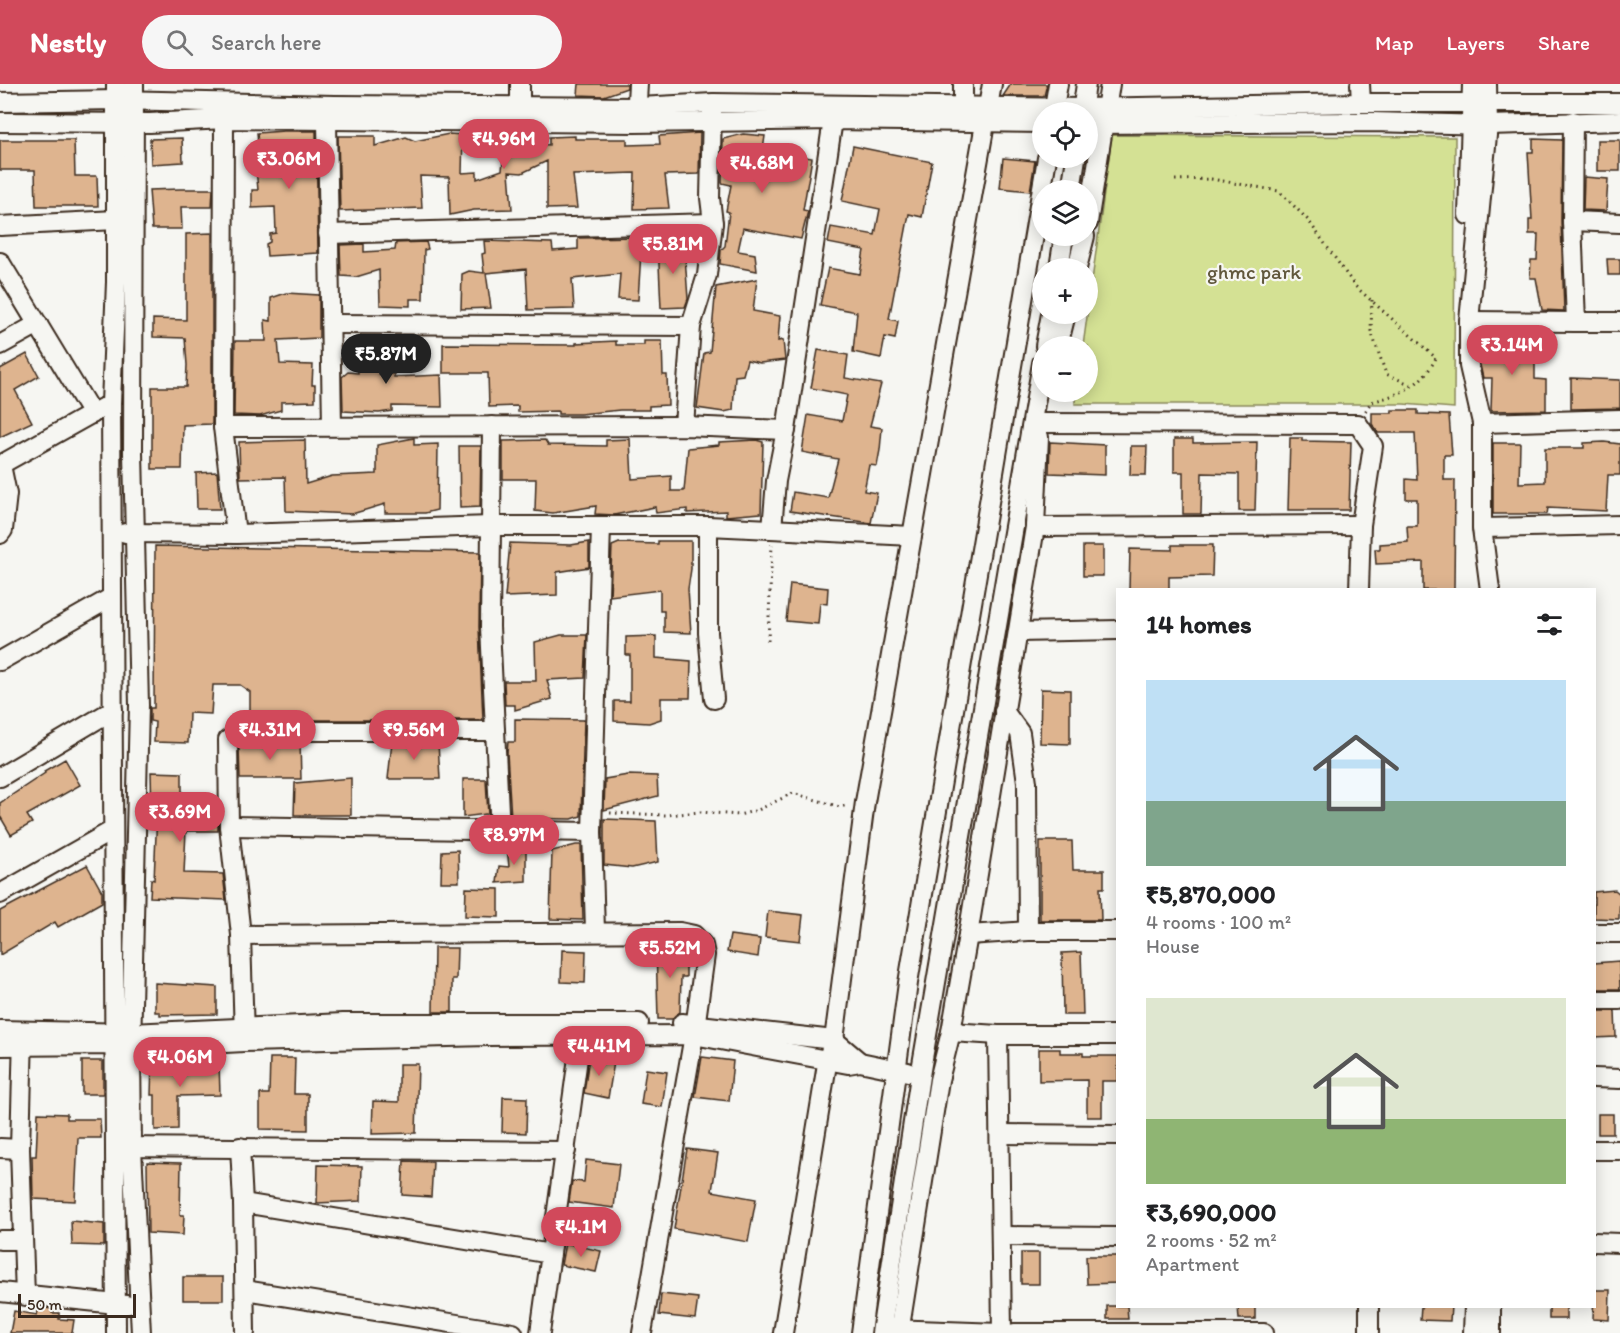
<!DOCTYPE html>
<meta charset="utf-8">
<style>
body{margin:0;font-family:Itim,sans-serif;background:#f6f6f6;color:#202124;height:100vh;display:flex;flex-direction:column;font-size:22px;white-space:nowrap}
*{box-sizing:border-box;margin:0}
p{font-size:20px;color:#757577}
.icon{flex:none;width:33px;height:33px;fill:none;stroke:currentColor;stroke-width:2;stroke-linecap:round;stroke-linejoin:round}
.map{position:relative;flex:1;overflow:hidden}
.panel{position:absolute;left:1116px;top:504px;width:480px;height:720px;display:flex;flex-direction:column;background:#fff;border-radius:0px;box-shadow:0 3px 15px #0003}
.panel>*{flex:none}
.buttons{position:absolute;left:1032px;top:18px;display:grid;gap:12px}
.buttons a{display:grid;place-items:center;width:66px;height:66px;border-radius:50%;background:#fff;box-shadow:0 3px 15px #0003;font-size:30px}
.scale{position:absolute;left:18px;bottom:15px;width:118px;box-sizing:border-box;padding-left:6px;border:3px solid #3b2a1e;border-top:0;font-size:16px;line-height:21px;white-space:nowrap;color:#3b2a1e;-webkit-text-stroke:4px #f6f6f2;paint-order:stroke}
.price{position:absolute;translate:-50% -51px;padding:0 14px;border-radius:21px;background:#d1495b;color:#fff;font-size:20px;line-height:39px;filter:drop-shadow(0 2px 3px #0008)}
.price::after{content:'';position:absolute;left:50%;top:36px;width:18px;height:14px;margin-left:-9px;background:inherit;clip-path:polygon(0 0,100% 0,50% 100%)}
.price.active{background:#222;color:#fff}
ul{padding:0;list-style:none}
li{display:grid;align-content:center;gap:12px;height:318px;padding:0 30px}
li span{display:grid;place-items:center;height:186px;border-radius:0px;color:#555}
li>.icon{margin-inline-start:auto}
span .icon{width:108px;height:108px;fill:#fffc;stroke-width:1}
li b{font-size:26px}
h2{display:flex;justify-content:space-between;align-items:center;height:72px;padding:0 30px;font-size:26px}
header{display:flex;align-items:center;gap:36px;box-sizing:border-box;height:84px;padding:0 30px;background:#d1495b;color:#fff}
header strong{font-size:28px}
nav{display:flex;gap:33px;margin-inline-start:auto;font-size:21px}
.search{width:420px;height:54px;background:#f6f6f6;display:flex;align-items:center;gap:15px;box-sizing:border-box;padding:0 21px;border-radius:33px;color:#757577;font-size:22px}
.map>svg:first-child{display:block}
.green{fill:#d4e194;stroke:#888659;stroke-width:1.5}
.building{fill:#deb48f;stroke:#3b2a1e;stroke-width:1.5}
.lines{fill:none;stroke-linecap:round;stroke-linejoin:round}
.minor-casing{stroke:#3b2a1e;stroke-width:22}
.path{stroke:#3b2a1e;stroke-width:3;stroke-dasharray:1.5 4.5;stroke-linecap:butt}
.minor{stroke:#f6f6f2;stroke-width:18}
.labels{text-anchor:middle;dominant-baseline:central;stroke-width:4.5;stroke-linejoin:round;paint-order:stroke}
.park-label{font-size:21px;fill:#61583c;stroke:#f6f6f2}
</style>
<header>
<strong>Nestly</strong>
<div class="search"><svg class="icon" aria-label="search" viewBox="0 0 24 24"><circle cx="10" cy="10" r="6"/><path d="M15 15l6 6"/></svg>Search here</div>
<nav><a>Map</a><a>Layers</a><a>Share</a></nav>
</header>
<div class="map">
<svg width="1620" height="1249" viewBox="0 0 1620 1249">
<rect width="100%" height="100%" fill="#f6f6f2"/>
<filter id="ink" filterUnits="userSpaceOnUse"><feTurbulence type="fractalNoise" baseFrequency=".0167" numOctaves="2"/><feDisplacementMap in="SourceGraphic" scale="12" xChannelSelector="R" yChannelSelector="G"/><feConvolveMatrix kernelMatrix="1 2 1 2 8 2 1 2 1" color-interpolation-filters="sRGB"/></filter>
<g filter="url(#ink)">
<!-- green -->
<polygon class="green" points="1112,51 1455,53 1454,324 1403,320 1075,320 1076,308 1088,308 1088,262 1083,262"/>
<!-- building -->
<g class="building">
<polygon points="579,0 627,0 627,4 604,12 578,11"/>
<polygon points="1011,0 1047,0 1044,12 1003,12"/>
<polygon points="284,47 316,47 318,169 267,172 266,160 270,158 270,150 276,149 275,123 252,124 252,106 258,106 254,62 258,61 257,49"/>
<polygon points="700,49 699,90 665,91 669,124 634,125 635,89 573,91 577,124 547,125 547,77 522,89 509,88 512,125 474,126 450,131 449,93 420,92 422,124 340,127 338,52 375,52 375,62 406,53 415,57 449,50 463,51 462,89 477,88 477,95 502,86 505,57 514,54 522,54 522,58 549,61 549,53 575,52 575,55 627,55 627,61 660,60 659,52"/>
<polygon points="743,50 765,52 763,66 812,74 803,126 808,127 801,155 743,144 738,167 755,170 757,187 720,180 721,166 725,162 729,128 726,127 731,101 722,99 723,55"/>
<polygon points="182,54 183,78 151,80 150,55"/>
<polygon points="1533,55 1562,56 1561,137 1564,227 1542,226 1536,194 1530,194 1531,176 1537,176 1538,150 1529,150 1529,136 1532,136 1528,68 1533,68"/>
<polygon points="0,56 74,56 75,92 97,92 98,122 36,122 35,86 0,86"/>
<rect x="1597" y="56" width="23" height="31"/>
<polygon points="853,62 932,78 922,133 909,130 889,235 898,237 895,255 885,253 881,274 853,268 857,228 820,221 828,184 860,190 864,166 828,159 831,143 875,151 880,125 842,117"/>
<polygon points="1003,74 1035,77 1030,107 1000,104"/>
<polygon points="1584,93 1608,95 1606,127 1583,126"/>
<polygon points="180,105 213,105 212,123 181,123 182,145 152,145 149,106"/>
<polygon points="212,149 212,340 183,341 182,385 152,385 152,303 186,303 187,281 185,254 153,253 153,235 186,236 186,150"/>
<polygon points="642,153 638,216 618,215 620,190 572,195 574,225 528,226 526,185 486,189 491,224 461,225 462,190 469,187 484,189 482,170 485,169 484,157 552,159 553,167 578,165 578,154"/>
<polygon points="426,158 428,165 424,166 423,215 410,215 410,222 380,221 379,186 356,193 341,192 340,161 364,160 364,168 395,166 396,159"/>
<polygon points="658,159 684,159 688,215 685,223 661,224"/>
<polygon points="1607,175 1620,175 1620,191 1608,191"/>
<polygon points="757,195 753,227 780,232 778,257 783,256 785,276 760,279 747,276 743,291 735,292 733,326 724,328 697,324 704,269 710,268 716,203"/>
<polygon points="286,209 319,211 319,254 278,256 280,280 313,281 312,301 315,301 315,317 281,318 281,326 260,332 234,331 235,257 266,257 265,236 271,237 271,214"/>
<polygon points="358,253 379,253 379,290 394,290 394,293 441,291 442,323 392,322 392,327 379,329 343,327 342,293 348,288 358,289"/>
<polygon points="1491,254 1514,255 1514,260 1535,260 1535,295 1546,296 1546,326 1491,327 1492,294 1483,294 1480,281 1480,259"/>
<polygon points="616,257 616,261 644,261 644,257 662,257 663,291 667,291 668,321 649,322 649,326 620,326 580,330 558,330 558,327 518,328 518,322 489,323 488,289 443,289 443,260 576,261 576,259"/>
<polygon points="818,266 848,271 845,294 881,300 870,342 882,344 880,366 877,382 869,381 864,407 877,409 871,439 790,427 793,408 828,414 838,375 802,368 808,331 842,337 847,311 811,304"/>
<polygon points="27,270 39,292 15,306 32,338 0,353 0,285"/>
<polygon points="1571,294 1620,296 1620,324 1571,325"/>
<polygon points="1392,326 1418,326 1418,330 1449,331 1452,371 1444,371 1444,396 1455,396 1454,506 1423,506 1423,478 1376,480 1375,465 1380,465 1380,460 1408,458 1407,442 1417,442 1417,415 1406,415 1406,395 1417,396 1415,349 1378,349 1372,340 1372,329 1392,329"/>
<polygon points="414,354 414,361 438,360 437,426 425,429 385,429 385,420 352,430 286,427 285,393 240,394 239,358 305,356 306,400 332,392 377,390 377,361"/>
<polygon points="1290,354 1302,354 1302,357 1351,358 1349,426 1288,426"/>
<polygon points="630,355 632,395 671,392 671,407 684,407 688,364 719,361 719,358 756,356 763,358 761,429 726,432 726,427 687,429 687,425 656,429 655,423 614,431 595,430 596,422 553,429 535,427 536,395 503,395 503,357 545,356 548,361 606,362 606,356"/>
<polygon points="1174,355 1193,355 1193,359 1257,358 1255,427 1239,427 1239,390 1202,389 1201,430 1183,430 1183,388 1174,388"/>
<polygon points="1050,358 1105,361 1105,391 1049,389"/>
<polygon points="1604,358 1620,360 1620,391 1608,391 1606,427 1548,424 1547,430 1493,430 1493,359 1520,359 1519,399 1545,398 1545,364 1584,364 1584,359"/>
<polygon points="459,362 481,362 480,423 460,424"/>
<polygon points="1131,362 1147,362 1146,391 1130,391"/>
<polygon points="217,388 220,425 197,425 196,389"/>
<polygon points="658,457 691,457 691,485 688,505 691,549 664,548 664,527 660,527 660,506 610,512 612,462 619,459 658,460"/>
<polygon points="589,458 589,483 557,488 557,511 505,513 510,459 571,461"/>
<polygon points="1172,461 1213,461 1212,492 1169,493 1169,506 1129,506 1130,465 1172,466"/>
<polygon points="155,462 480,468 479,543 483,636 250,636 250,608 240,601 213,601 211,630 189,629 188,659 154,658 155,638 150,637 150,624 154,624"/>
<rect x="1083" y="462" width="20" height="30"/>
<polygon points="790,500 828,504 827,520 820,519 818,540 786,537"/>
<polygon points="561,551 587,551 585,594 547,596 552,615 515,626 515,621 505,621 504,597 536,597 535,558"/>
<polygon points="656,552 656,574 691,577 690,614 661,614 661,635 649,639 614,637 614,617 630,617 630,571 626,571 626,553"/>
<polygon points="1041,605 1070,606 1070,660 1040,659"/>
<polygon points="515,635 584,636 581,732 572,735 511,734 507,669 508,658 515,658"/>
<polygon points="249,658 300,658 301,695 240,695 239,662"/>
<polygon points="392,658 438,658 440,695 388,695"/>
<polygon points="65,675 80,701 27,731 32,739 11,751 0,732 0,719 45,689 44,687"/>
<polygon points="151,688 182,689 182,725 218,725 218,747 186,747 184,789 223,790 226,816 150,813 151,795 154,796 157,728 152,727"/>
<polygon points="628,691 657,692 658,712 604,726 605,695"/>
<polygon points="351,694 351,731 294,731 295,699"/>
<polygon points="463,695 486,695 488,732 486,730 463,733"/>
<polygon points="604,735 656,737 658,778 632,784 604,781"/>
<polygon points="1040,757 1072,757 1073,786 1104,786 1104,804 1100,804 1101,836 1040,836"/>
<polygon points="576,761 581,761 583,836 550,835 552,767"/>
<polygon points="507,763 526,763 526,797 497,799 499,782 509,783"/>
<polygon points="458,766 459,798 441,798 442,767"/>
<polygon points="87,781 102,808 102,818 58,843 55,838 0,871 0,827"/>
<polygon points="466,804 499,805 499,833 465,832"/>
<polygon points="1615,806 1620,810 1619,835 1594,834 1594,808"/>
<polygon points="768,827 803,831 800,857 765,853"/>
<polygon points="730,851 760,855 758,873 727,868"/>
<polygon points="656,862 686,862 686,893 681,893 680,928 672,935 658,935"/>
<polygon points="434,864 457,864 456,895 452,895 452,928 433,928"/>
<polygon points="562,866 586,867 585,899 561,898"/>
<polygon points="1081,868 1083,931 1063,931 1062,869"/>
<polygon points="1619,877 1620,905 1594,905 1594,879"/>
<polygon points="155,899 217,903 217,930 160,931 160,928 155,928"/>
<polygon points="1594,927 1615,927 1616,953 1594,954"/>
<polygon points="1039,965 1060,965 1060,969 1083,969 1083,972 1118,972 1118,997 1102,997 1102,1033 1087,1033 1087,996 1039,997"/>
<polygon points="589,973 614,978 608,1014 584,1009"/>
<polygon points="702,973 733,977 729,1017 695,1013"/>
<polygon points="270,974 295,974 294,1010 308,1010 308,1046 260,1045 260,1010 269,1010"/>
<rect x="82" y="977" width="21" height="33"/>
<polygon points="152,978 219,979 220,1011 178,1012 178,1045 155,1046 155,1011 151,1011"/>
<polygon points="399,980 418,980 416,1049 372,1050 373,1017 399,1018"/>
<polygon points="646,985 667,988 662,1023 641,1020"/>
<polygon points="503,1013 527,1014 526,1049 502,1048"/>
<polygon points="38,1029 67,1030 67,1035 100,1035 101,1054 78,1054 75,1117 33,1115 32,1072 36,1072"/>
<rect x="1598" y="1030" width="15" height="20"/>
<polygon points="687,1065 718,1069 712,1107 756,1115 748,1158 674,1145"/>
<polygon points="586,1076 619,1080 614,1124 569,1118 572,1097 584,1098"/>
<polygon points="404,1077 433,1078 431,1113 402,1111"/>
<polygon points="147,1078 181,1079 180,1131 184,1131 183,1151 148,1149"/>
<polygon points="318,1081 362,1082 361,1117 317,1119"/>
<polygon points="71,1137 104,1140 104,1162 72,1161"/>
<polygon points="565,1159 601,1167 596,1188 561,1181"/>
<rect x="1021" y="1169" width="18" height="31"/>
<polygon points="1086,1172 1118,1172 1118,1199 1087,1200"/>
<rect x="183" y="1193" width="40" height="23"/>
<polygon points="1594,1206 1610,1206 1609,1236 1593,1235"/>
<polygon points="661,1210 698,1214 695,1235 659,1231"/>
<polygon points="1107,1222 1127,1222 1128,1235 1107,1235"/>
<polygon points="1238,1222 1255,1222 1255,1235 1239,1235"/>
<polygon points="1421,1222 1451,1222 1450,1237 1420,1236"/>
<rect x="1549" y="1222" width="17" height="13"/>
<polygon points="39,1223 52,1225 52,1229 59,1229 59,1235 74,1236 72,1249 10,1249 14,1227 37,1231"/>
</g>
<g class="lines">
<!-- minor casing -->
<g class="minor-casing">
<g id="minor">
<polyline points="116,0 116,198 111,319 116,1249"/>
<polyline points="134,0 133,369 139,621 131,964 132,1064 141,1249"/>
<polyline points="520,0 520,22 525,33"/>
<polyline points="1360,0 1361,19"/>
<polyline points="1487,0 1488,41 1469,237 1469,282 1482,339 1482,444 1490,506"/>
<polyline points="0,18 116,16 334,21 639,23 713,19 1082,24 1361,19 1620,19"/>
<polyline points="963,22 963,0"/>
<polyline points="1054,23 1058,0"/>
<polyline points="1082,28 1086,0"/>
<polyline points="636,34 638,0"/>
<polyline points="224,35 223,343 236,450"/>
<polyline points="327,37 332,342"/>
<polyline points="1573,37 1572,137 1576,238 1620,238"/>
<polyline points="0,38 150,39 224,35 635,39 833,36 1042,39"/>
<polyline points="1088,40 1372,38 1488,41 1620,37"/>
<polyline points="1071,106 1076,74"/>
<polyline points="1468,131 1472,0"/>
<polyline points="1572,137 1620,139"/>
<polyline points="1088,139 1110,0"/>
<polyline points="0,142 116,136"/>
<polyline points="328,150 713,139"/>
<polyline points="0,178 92,330"/>
<polyline points="1059,184 1064,152"/>
<polyline points="1077,184 1085,152"/>
<polyline points="1469,237 1576,238"/>
<polyline points="332,240 691,242"/>
<polyline points="0,261 38,240"/>
<polyline points="1045,262 1051,230"/>
<polyline points="1058,262 1066,230"/>
<polyline points="1040,339 1358,340 1373,362 1361,441 1359,506"/>
<polyline points="1482,339 1620,335"/>
<polyline points="492,342 490,543 500,748"/>
<polyline points="684,342 691,242 707,191 713,139 710,114 712,26"/>
<polyline points="223,343 684,342 786,346"/>
<polyline points="0,381 102,324"/>
<polyline points="708,442 708,549 714,615"/>
<polyline points="1035,443 1361,441"/>
<polyline points="1482,444 1620,441"/>
<polyline points="772,445 776,397 786,346 833,36"/>
<polyline points="125,449 236,450 491,442 708,442 912,452"/>
<polyline points="0,450 3,446 7,410 1,381"/>
<polyline points="1018,548 1118,546"/>
<polyline points="0,577 112,513"/>
<polyline points="1004,627 1020,649 1027,698 1028,847"/>
<polyline points="0,693 113,626"/>
<polyline points="229,742 592,748"/>
<polyline points="0,810 113,746"/>
<polyline points="595,847 592,748 601,442"/>
<polyline points="1594,849 1620,849"/>
<polyline points="241,851 680,848 694,851 703,861 705,871 694,951 642,1249"/>
<polyline points="968,851 1028,847 1118,847"/>
<polyline points="1594,916 1620,916"/>
<polyline points="682,939 834,956 860,978"/>
<polyline points="0,946 131,949 343,939 639,939"/>
<polyline points="951,948 998,951"/>
<polyline points="23,950 20,1065 25,1212"/>
<polyline points="244,953 241,851 229,742 228,656 243,647 495,647"/>
<polyline points="0,962 115,961 131,964 244,958 488,952 694,951 848,980 860,978 908,988"/>
<polyline points="1594,994 1620,995"/>
<polyline points="1000,1050 1118,1051"/>
<polyline points="121,1063 566,1067"/>
<polyline points="240,1063 243,1119 245,1249"/>
<polyline points="0,1064 20,1065"/>
<polyline points="1594,1066 1620,1066"/>
<polyline points="243,1119 551,1170"/>
<polyline points="1002,1152 1118,1153"/>
<polyline points="0,1156 23,1156"/>
<polyline points="1594,1158 1620,1159"/>
<polyline points="245,1206 513,1249"/>
<polyline points="0,1208 126,1221"/>
<polyline points="1369,1222 1369,1249"/>
<polyline points="890,1245 1000,1249"/>
<polyline points="540,1249 581,952"/>
<polyline points="783,1249 828,974 834,956 865,718 992,0"/>
<polyline points="861,1249 908,899 1047,74"/>
<polyline points="881,1249 920,992 1042,279"/>
<polyline points="899,1249 939,996 951,948 968,851 1035,443 1039,353"/>
<polyline points="1002,1249 998,951 1118,951"/>
<polyline points="1014,1249 1264,1249"/>
<polyline points="1473,1249 1474,1222"/>
<polyline points="1491,1249 1491,1222"/>
</g>
</g>
<!-- path -->
<g class="path">
<path d="M 1175,96 L 1211,95 L 1279,107 L 1308,136 L 1355,202 L 1436,274 C 1421,303 1401,310 1371,318 L 1365,328"/>
<polyline points="1372,216 1371,247 1386,290 1414,302"/>
<polyline points="768,557 772,460"/>
<polyline points="610,729 667,731 700,728 739,731 758,726 793,709 840,723 848,721"/>
</g>
<!-- minor -->
<use href="#minor" class="minor"/>
</g>
</g>
<g class="labels">
<!-- park labels -->
<g class="park-label">
<text x="1254" y="187">ghmc park</text>
</g>
</g>
</svg>
<div class="buttons">
<a><svg class="icon" aria-label="locate" viewBox="0 0 24 24"><circle cx="12" cy="12" r="6"/><path d="M12 2v4M12 18v4M2 12h4M18 12h4"/></svg></a>
<a><svg class="icon" aria-label="layers" viewBox="0 0 24 24"><path d="M12 4l9 5-9 5-9-5zM3 14l9 5 9-5"/></svg></a>
<a>+</a>
<a>−</a>
</div>
<div class="scale">50 m</div>
<b class="price" style="left:504px;top:86px">₹4.96M</b>
<b class="price" style="left:289px;top:106px">₹3.06M</b>
<b class="price" style="left:762px;top:110px">₹4.68M</b>
<b class="price" style="left:673px;top:191px">₹5.81M</b>
<b class="price" style="left:1512px;top:292px">₹3.14M</b>
<b class="price active" style="left:386px;top:301px">₹5.87M</b>
<b class="price" style="left:270px;top:677px">₹4.31M</b>
<b class="price" style="left:414px;top:677px">₹9.56M</b>
<b class="price" style="left:180px;top:759px">₹3.69M</b>
<b class="price" style="left:514px;top:782px">₹8.97M</b>
<b class="price" style="left:670px;top:895px">₹5.52M</b>
<b class="price" style="left:599px;top:993px">₹4.41M</b>
<b class="price" style="left:180px;top:1004px">₹4.06M</b>
<b class="price" style="left:581px;top:1174px">₹4.1M</b>
<section class="panel">
<h2>14 homes<svg class="icon" aria-label="filters" viewBox="0 0 24 24"><path d="M4 7h16M4 17h16"/><circle cx="9" cy="7" r="2"/><circle cx="15" cy="17" r="2"/></svg></h2>
<ul>
<li><span style="background:linear-gradient(#bfe0f5 65%,#7fa58c 0)"><svg class="icon" aria-label="home" viewBox="0 0 24 24"><path d="M3 11l9-7 9 7M6 9v11h12V9"/></svg></span><div><b>₹5,870,000</b><p>4 rooms · 100 m²</p><p>House</p></div></li>
<li><span style="background:linear-gradient(#dfe7d0 65%,#8fb573 0)"><svg class="icon" aria-label="home" viewBox="0 0 24 24"><path d="M3 11l9-7 9 7M6 9v11h12V9"/></svg></span><div><b>₹3,690,000</b><p>2 rooms · 52 m²</p><p>Apartment</p></div></li>
</ul>
</section>
</div>
